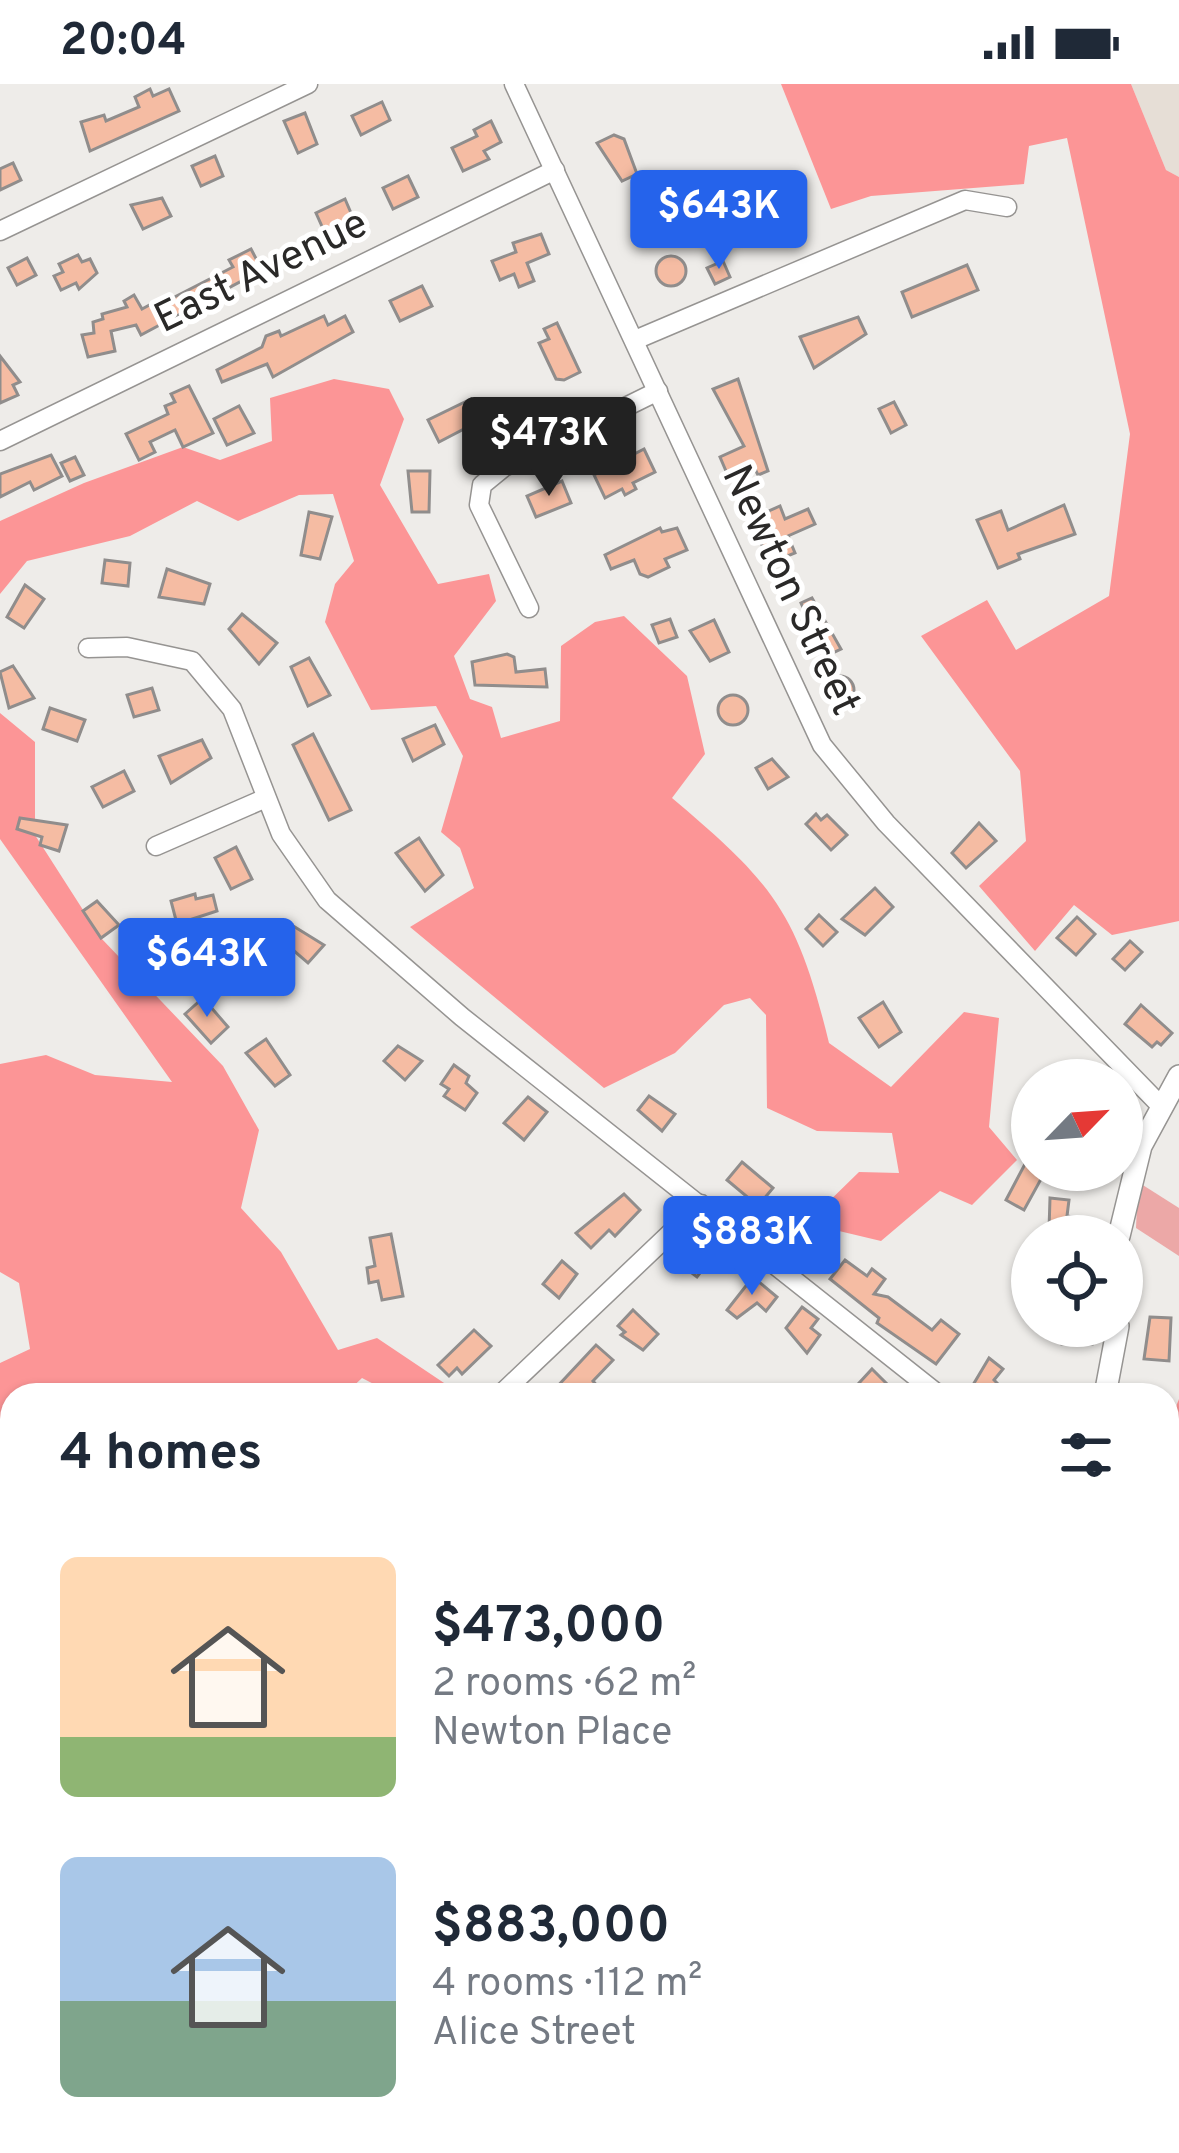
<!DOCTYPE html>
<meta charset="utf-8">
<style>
body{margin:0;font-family:Overpass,sans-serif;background:#f2f2f3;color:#1f2937;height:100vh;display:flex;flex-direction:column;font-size:45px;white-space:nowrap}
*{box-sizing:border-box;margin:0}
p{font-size:39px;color:#747a83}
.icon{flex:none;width:66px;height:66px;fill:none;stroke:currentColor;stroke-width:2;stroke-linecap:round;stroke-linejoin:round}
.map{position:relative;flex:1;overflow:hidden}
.sheet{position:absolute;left:0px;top:1299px;width:1179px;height:771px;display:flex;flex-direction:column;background:#fff;border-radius:36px 36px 0 0;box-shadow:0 3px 9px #0004}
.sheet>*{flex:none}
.needle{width:78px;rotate:65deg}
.buttons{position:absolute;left:1011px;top:975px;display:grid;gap:24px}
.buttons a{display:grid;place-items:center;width:132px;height:132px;border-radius:50%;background:#fff;box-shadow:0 3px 9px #0004;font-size:60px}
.price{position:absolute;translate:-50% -102px;padding:0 27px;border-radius:12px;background:#2563eb;color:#fff;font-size:39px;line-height:78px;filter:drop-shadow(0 3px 6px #0008)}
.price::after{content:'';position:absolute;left:50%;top:72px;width:36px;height:27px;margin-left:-18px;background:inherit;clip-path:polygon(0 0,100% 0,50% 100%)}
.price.current{background:#222;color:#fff}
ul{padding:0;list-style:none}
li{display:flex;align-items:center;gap:36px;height:300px;padding:0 60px}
li span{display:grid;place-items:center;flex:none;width:336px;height:240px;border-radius:18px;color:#555}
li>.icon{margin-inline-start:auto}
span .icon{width:144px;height:144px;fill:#fffc;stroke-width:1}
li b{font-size:51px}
h2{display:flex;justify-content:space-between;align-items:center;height:144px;padding:0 60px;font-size:51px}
.status{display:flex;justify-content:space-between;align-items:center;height:84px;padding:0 60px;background:#fff;direction:ltr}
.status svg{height:33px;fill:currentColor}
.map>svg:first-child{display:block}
.built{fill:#e6ded6}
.green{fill:#eca8a7}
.forest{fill:#fc9596}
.building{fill:#f5bca3;stroke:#908d8c;stroke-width:3}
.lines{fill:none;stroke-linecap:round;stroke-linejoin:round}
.minor-casing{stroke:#969492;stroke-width:21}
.tertiary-casing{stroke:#969492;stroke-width:24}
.primary-casing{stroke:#969492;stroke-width:30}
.minor{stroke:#fff;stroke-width:18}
.tertiary{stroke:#fff;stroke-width:21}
.primary{stroke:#fff;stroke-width:27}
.labels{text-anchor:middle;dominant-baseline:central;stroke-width:10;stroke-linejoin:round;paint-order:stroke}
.street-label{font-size:42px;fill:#2a2928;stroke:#fff}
</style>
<div class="status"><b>20:04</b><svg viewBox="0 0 49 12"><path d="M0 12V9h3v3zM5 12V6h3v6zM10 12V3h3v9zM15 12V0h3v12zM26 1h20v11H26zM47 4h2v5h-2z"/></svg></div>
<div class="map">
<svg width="1179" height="2069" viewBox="0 0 1179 2069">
<rect width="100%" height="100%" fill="#eeece9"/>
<!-- built -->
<g class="built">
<polygon points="1131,0 1179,0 1179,93 1166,86"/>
<polygon points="4,1459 12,1462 12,1754 0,1749 0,1461"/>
<polygon points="0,1789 12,1794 12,1913 0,1909"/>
<polygon points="479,2058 566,2058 582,2069 480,2069"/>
<polygon points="635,2058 759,2058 762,2069 649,2069"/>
</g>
<!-- green -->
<polygon class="green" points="1138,1098 1179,1124 1179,1172 1136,1144"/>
<!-- forest -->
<g class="forest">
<polygon points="781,0 1131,0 1166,86 1179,93 1179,837 1112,851 1074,821 1035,867 979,802 1026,757 1020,687 921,552 987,516 1016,566 1109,512 1130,350 1067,54 1029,62 1024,100 871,112 831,125"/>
<path d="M 334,295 L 389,305 L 404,335 L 380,401 L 438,500 L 489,490 L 496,517 L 454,572 L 470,615 L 492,623 L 501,654 L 560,637 L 561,562 L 595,538 L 624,532 L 687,592 L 705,670 L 672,714 C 774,800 797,828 829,959 L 891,1003 L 964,928 L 999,934 L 989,1043 L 1017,1076 L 972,1121 L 940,1107 L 881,1157 L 839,1147 L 817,1129 L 859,1088 L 899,1089 L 892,1049 L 817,1047 L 767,1024 L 766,931 L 750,914 L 724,921 L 675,969 L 604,1004 L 410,843 L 474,804 L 460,764 L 441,748 L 463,672 L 436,622 L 371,626 L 325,538 L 335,500 L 354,477 L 333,410 L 299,411 L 238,437 L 197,417 L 130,452 L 27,477 L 0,510 L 0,437 L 84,399 L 183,363 L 220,376 L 272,357 L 270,314 Z"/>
<polygon points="0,629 35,658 35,751 101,854 223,982 259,1046 241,1124 281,1168 338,1266 377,1254 453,1305 452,1311 395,1311 362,1294 344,1311 12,1311 12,1439 0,1433 0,1279 30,1265 19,1199 0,1188 0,980 46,971 95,991 172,998 0,755"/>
<polygon points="1179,1315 1179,1549 1167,1526 1167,1345"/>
</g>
<!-- building -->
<g class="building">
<polygon points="150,5 153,12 169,5 179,27 90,67 81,38 104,31 106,37 139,23 135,13"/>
<polygon points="382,18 390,36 361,51 352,32"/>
<polygon points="305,29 317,60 298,69 284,37"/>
<polygon points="491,37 501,58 484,67 489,75 463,87 452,64 477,52 474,46"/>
<polygon points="614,51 624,55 637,90 622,97 597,59"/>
<polygon points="215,72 223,92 201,102 192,82"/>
<polygon points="13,79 21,96 0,106 0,85"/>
<polygon points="408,92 418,113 393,125 383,104"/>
<polygon points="162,114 171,132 143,145 131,121"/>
<polygon points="345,115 354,136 325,149 316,129"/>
<polygon points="541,150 549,170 527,179 534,197 519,203 514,190 500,196 492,177 516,168 513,159"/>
<polygon points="251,165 262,186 141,251 136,241 111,247 115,267 88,273 82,251 94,249 93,238 103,235 102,230 127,223 124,217 134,211 142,225 155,218 157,222 233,183 229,176"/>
<polygon points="78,171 82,178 90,175 97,189 79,205 76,199 61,206 54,192 63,188 59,180"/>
<circle cx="671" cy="187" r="15"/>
<polygon points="27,174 36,191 17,201 8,184"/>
<polygon points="723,177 730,193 715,200 707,184"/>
<polygon points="967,181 978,206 912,233 902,208"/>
<polygon points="422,202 432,222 400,237 390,217"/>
<polygon points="324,232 328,241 345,232 353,248 273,293 267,280 222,298 217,286 262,263 266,252 279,247 281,252"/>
<polygon points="858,233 866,250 814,284 800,253"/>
<polygon points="557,239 580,288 564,296 556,295 539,259 549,255 544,245"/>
<polygon points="0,272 20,298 13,301 18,311 0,319"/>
<polygon points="738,295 768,387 758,391 752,379 729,394 720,373 744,362 713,305"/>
<polygon points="189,302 213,349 183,363 175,346 150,358 155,368 139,376 126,350 168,330 165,322 175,318 171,310"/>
<polygon points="471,315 481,336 439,358 428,336"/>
<polygon points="894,318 906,341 891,349 879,325"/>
<polygon points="239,322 254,349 227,361 214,335"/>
<polygon points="644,365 655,388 633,399 636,405 625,411 622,405 605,414 594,391"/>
<polygon points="51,371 62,392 34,406 30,398 0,413 0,390"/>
<polygon points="75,373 84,391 70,397 61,379"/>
<polygon points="408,387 430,387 429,428 412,428"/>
<polygon points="562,397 571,419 536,433 527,412"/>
<polygon points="1064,421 1075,450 1018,470 1020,475 998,484 977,436 1001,427 1008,446"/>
<polygon points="780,422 785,435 808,425 815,440 788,452 795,469 770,479 761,459 760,453 770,449 762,430"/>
<polygon points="309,428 332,433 320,475 301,471"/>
<polygon points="660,444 662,448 677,444 687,466 665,475 669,483 648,493 640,490 634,476 611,485 605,471"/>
<polygon points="105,476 130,479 128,502 102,499"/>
<polygon points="167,485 210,500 204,520 159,513"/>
<polygon points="25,501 44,515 24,544 7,533"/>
<polygon points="812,514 841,565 826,572 822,564 807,570 800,555 814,548 801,519"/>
<polygon points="242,530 277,559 259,580 229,545"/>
<polygon points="670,535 677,553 659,559 652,541"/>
<polygon points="714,536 729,568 710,577 690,547"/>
<polygon points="507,570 514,573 516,588 545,585 547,603 475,601 472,578"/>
<polygon points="309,574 330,611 308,622 291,583"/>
<polygon points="13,582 34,614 9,624 0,588"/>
<circle cx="840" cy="606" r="14"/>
<polygon points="152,604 159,626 134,633 127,611"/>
<circle cx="733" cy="626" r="15"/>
<polygon points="50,624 85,636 77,657 43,645"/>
<polygon points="435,641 444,660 413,677 403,655"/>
<polygon points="313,650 351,726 329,736 293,661"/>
<polygon points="202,656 211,674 171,699 159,672"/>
<polygon points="772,675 788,693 768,705 756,684"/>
<polygon points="124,687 134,707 103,723 92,703"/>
<polygon points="816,730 821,736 827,731 847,751 831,766 806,740"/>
<polygon points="20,734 67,741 59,767 40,761 42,753 17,745"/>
<polygon points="979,739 996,757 966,784 952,769"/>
<polygon points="419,754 443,791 425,807 396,769"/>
<polygon points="236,763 252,795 231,805 215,774"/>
<polygon points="875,804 893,823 865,851 842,835"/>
<polygon points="195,810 196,815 213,811 217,827 177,840 171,817"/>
<polygon points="97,817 119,841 101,854 83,827"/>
<polygon points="819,831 837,848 823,862 806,845"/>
<polygon points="1077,833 1095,850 1076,871 1057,854"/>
<polygon points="290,840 324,861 308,879 279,854"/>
<polygon points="1130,857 1142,868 1125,886 1113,875"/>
<polygon points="203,914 228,943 211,959 185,930"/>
<polygon points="883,918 901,948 879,963 859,934"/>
<polygon points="1141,921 1172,949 1161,961 1157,958 1152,963 1125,940"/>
<polygon points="266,955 290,991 275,1002 246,969"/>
<polygon points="398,962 422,977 405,996 384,977"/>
<polygon points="454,981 469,992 466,999 477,1009 465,1026 444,1012 449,1005 441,1000"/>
<polygon points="649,1012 675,1030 662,1047 638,1026"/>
<polygon points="528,1013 547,1028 524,1056 504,1039"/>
<polygon points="742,1078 773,1104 758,1122 727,1096"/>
<polygon points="1025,1080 1046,1086 1024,1126 1006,1116"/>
<polygon points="624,1110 640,1126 615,1152 609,1146 591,1164 576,1149"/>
<polygon points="1050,1114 1069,1116 1067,1132 1087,1135 1086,1152 1049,1146"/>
<polygon points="786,1132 804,1146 789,1165 772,1151"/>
<polygon points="391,1150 403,1212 382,1216 378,1197 369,1199 367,1184 375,1182 370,1154"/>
<polygon points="706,1154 719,1164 697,1193 680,1180"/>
<polygon points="845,1176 867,1192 872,1185 885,1195 874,1210 888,1213 932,1246 941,1236 959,1250 936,1280 877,1239 879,1234 830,1195"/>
<polygon points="562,1177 577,1190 559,1214 543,1200"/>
<polygon points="753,1193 777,1213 766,1227 757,1219 737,1234 727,1226"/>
<polygon points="802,1223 818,1235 811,1244 820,1251 807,1269 786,1244"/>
<polygon points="633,1226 658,1250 643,1266 621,1251 625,1248 618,1242"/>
<polygon points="1150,1233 1171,1234 1169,1277 1144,1275"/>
<polygon points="1061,1242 1092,1242 1092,1260 1062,1260"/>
<polygon points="474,1246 491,1262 462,1290 457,1284 449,1292 438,1281"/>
<polygon points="596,1261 613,1276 593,1297 605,1311 562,1311 555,1305"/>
<polygon points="989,1274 1003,1285 994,1296 1001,1303 994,1311 967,1311"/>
<polygon points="872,1285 888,1301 878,1311 848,1311"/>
</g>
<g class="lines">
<!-- minor casing -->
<g class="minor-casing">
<g id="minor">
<polyline points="514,0 822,661 886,739 1160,1021"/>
<polyline points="0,147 308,0"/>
<polyline points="635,256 965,116 1007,123"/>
<polyline points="0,357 555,86"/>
<polyline points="529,524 479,421 482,401 504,383 658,307"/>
<polyline points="88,564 127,563 192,577 232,625 281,750 327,816 462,933 939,1311"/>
<polyline points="156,762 266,714"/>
<polyline points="500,1311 701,1120"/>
<polyline points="0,1448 12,1453"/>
<polyline points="1167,1744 1179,1765"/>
<polyline points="1167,1883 1179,1877"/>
<polyline points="468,2058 469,2069"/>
<polyline points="763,2058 765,2069"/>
<polyline points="1113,2058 1119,2069"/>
<polyline points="350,2069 356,2058"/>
<polyline points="812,2069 833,2058"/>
</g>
</g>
<!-- tertiary casing -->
<g class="tertiary-casing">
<g id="tertiary">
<polyline points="1119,1152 1141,1062 1179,992"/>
<polyline points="1105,1311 1118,1242"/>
</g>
</g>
<!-- primary casing -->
<g class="primary-casing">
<g id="primary">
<polyline points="0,1768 12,1773"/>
<polyline points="599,2058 614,2069"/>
</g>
</g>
<!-- minor -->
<use href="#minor" class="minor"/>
<!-- tertiary -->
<use href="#tertiary" class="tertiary"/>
<!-- primary -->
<use href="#primary" class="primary"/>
</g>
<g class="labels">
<!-- street labels -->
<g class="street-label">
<text transform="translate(262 189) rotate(-26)">East Avenue</text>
<text transform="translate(789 507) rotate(65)">Newton Street</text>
</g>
</g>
</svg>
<div class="buttons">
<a><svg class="needle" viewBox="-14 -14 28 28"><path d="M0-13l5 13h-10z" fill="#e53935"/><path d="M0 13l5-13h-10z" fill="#747a83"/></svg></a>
<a><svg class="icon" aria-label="locate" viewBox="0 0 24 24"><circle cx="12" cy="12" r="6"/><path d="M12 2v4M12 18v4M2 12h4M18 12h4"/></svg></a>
</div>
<b class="price" style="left:719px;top:188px">$643K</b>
<b class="price current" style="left:549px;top:415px">$473K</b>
<b class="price" style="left:207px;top:936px">$643K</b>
<b class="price" style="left:752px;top:1214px">$883K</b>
<section class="sheet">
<h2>4 homes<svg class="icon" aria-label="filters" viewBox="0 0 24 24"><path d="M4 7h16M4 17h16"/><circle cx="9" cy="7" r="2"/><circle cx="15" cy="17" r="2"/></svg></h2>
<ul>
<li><span style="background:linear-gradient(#ffd9b3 75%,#8fb573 0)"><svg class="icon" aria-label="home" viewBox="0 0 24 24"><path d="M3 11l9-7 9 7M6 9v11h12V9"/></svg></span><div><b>$473,000</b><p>2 rooms · 62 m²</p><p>Newton Place</p></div></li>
<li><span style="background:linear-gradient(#a9c7e8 60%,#7fa58c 0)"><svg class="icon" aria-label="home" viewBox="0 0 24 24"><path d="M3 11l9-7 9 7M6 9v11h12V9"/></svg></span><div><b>$883,000</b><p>4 rooms · 112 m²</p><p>Alice Street</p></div></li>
</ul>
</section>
</div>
